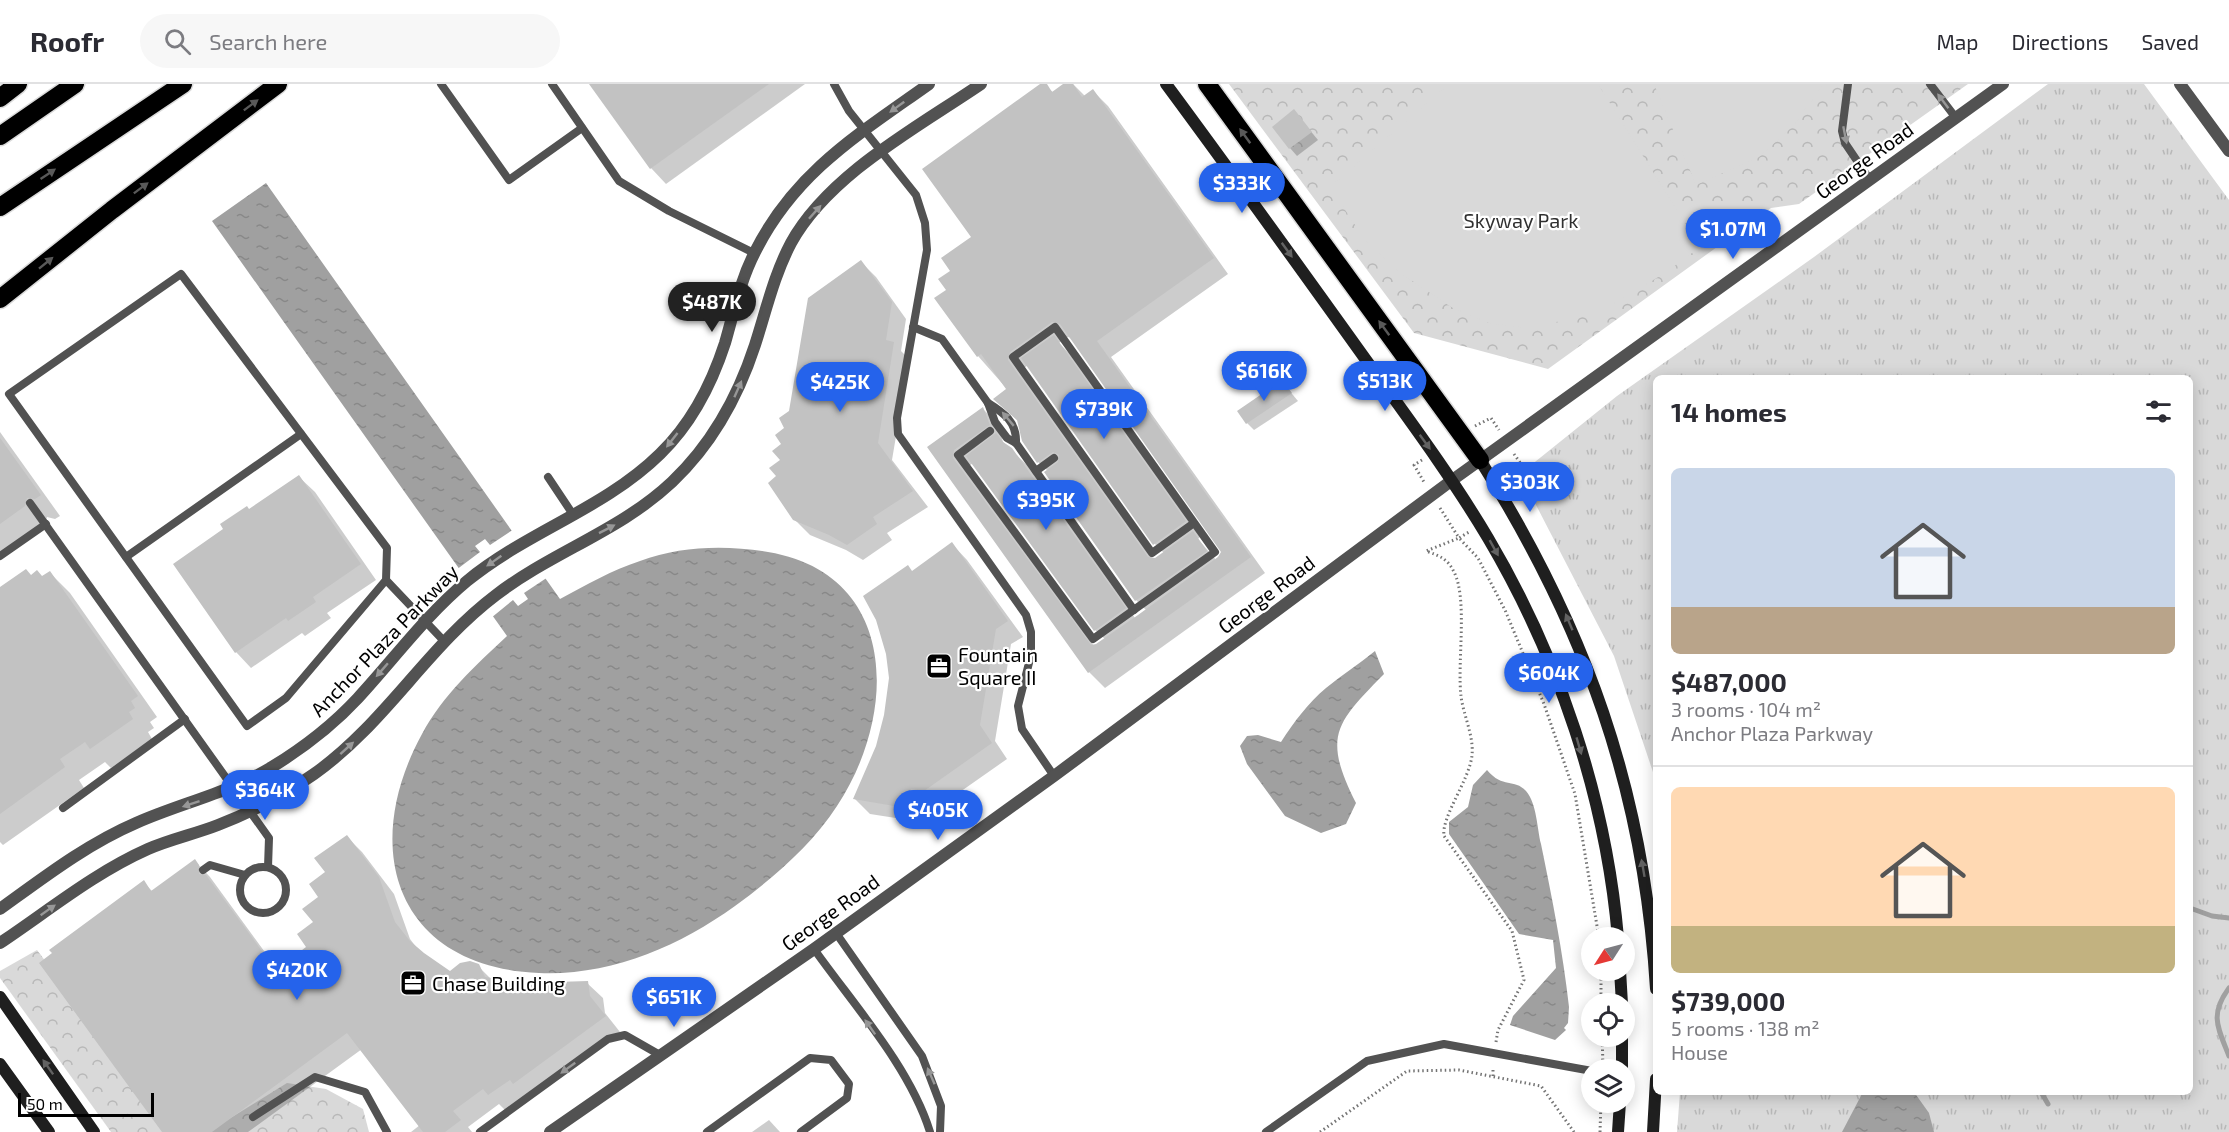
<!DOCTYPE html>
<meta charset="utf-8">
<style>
body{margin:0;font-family:"Exo 2",sans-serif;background:#f7f7f7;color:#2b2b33;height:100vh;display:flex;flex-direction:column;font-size:22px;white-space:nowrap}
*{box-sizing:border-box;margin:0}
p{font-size:20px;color:#7c7c81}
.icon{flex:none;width:33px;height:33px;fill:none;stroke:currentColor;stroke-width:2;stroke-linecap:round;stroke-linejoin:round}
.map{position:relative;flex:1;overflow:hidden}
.sheet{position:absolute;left:1653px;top:291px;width:540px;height:720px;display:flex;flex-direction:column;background:#fff;border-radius:9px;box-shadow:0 3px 15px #0003}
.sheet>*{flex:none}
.needle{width:39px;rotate:234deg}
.controls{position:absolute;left:1581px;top:843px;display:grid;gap:12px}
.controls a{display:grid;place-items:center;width:54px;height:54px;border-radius:50%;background:#fff;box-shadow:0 3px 15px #0003;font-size:30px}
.scale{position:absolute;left:18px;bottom:15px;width:136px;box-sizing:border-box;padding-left:6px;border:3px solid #000;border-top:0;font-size:16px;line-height:21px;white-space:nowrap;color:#000;-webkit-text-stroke:4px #fff;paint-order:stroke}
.price{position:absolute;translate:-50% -51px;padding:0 14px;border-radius:21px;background:#2563eb;color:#fff;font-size:20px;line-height:39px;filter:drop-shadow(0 2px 3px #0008)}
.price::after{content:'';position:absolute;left:50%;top:36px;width:18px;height:14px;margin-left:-9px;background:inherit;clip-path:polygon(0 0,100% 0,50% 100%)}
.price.selected{background:#222;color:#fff}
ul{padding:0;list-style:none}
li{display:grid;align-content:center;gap:12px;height:318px;padding:0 18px}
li+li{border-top:2px solid #e1e1e2}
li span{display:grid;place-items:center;height:186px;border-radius:9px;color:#555}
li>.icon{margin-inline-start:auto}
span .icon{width:108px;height:108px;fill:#fffc;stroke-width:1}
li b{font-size:26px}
h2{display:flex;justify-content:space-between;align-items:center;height:72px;padding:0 18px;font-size:26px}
header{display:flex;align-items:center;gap:36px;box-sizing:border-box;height:84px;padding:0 30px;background:#fff;border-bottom:2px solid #e1e1e2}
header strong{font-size:28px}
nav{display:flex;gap:33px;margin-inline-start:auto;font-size:21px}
.search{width:420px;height:54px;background:#f7f7f7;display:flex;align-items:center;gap:15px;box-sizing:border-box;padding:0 21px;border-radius:33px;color:#7c7c81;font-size:22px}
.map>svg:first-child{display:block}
.grass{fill:url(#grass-tufts)}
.forest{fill:url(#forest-crowns)}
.garden{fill:#d9d9d9}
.water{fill:url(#water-ripples)}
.pier{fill:#fff}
.shadow{fill:#0003;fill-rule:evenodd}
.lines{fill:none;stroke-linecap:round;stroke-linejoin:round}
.stream{stroke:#a0a0a0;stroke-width:5}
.building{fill:#c2c2c2}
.motorway-casing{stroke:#dbdbdb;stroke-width:21}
.path{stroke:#747474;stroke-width:3;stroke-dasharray:1.5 3;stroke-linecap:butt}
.service{stroke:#525252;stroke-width:8}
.minor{stroke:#525252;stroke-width:12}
.tertiary{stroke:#525252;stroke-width:12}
.secondary{stroke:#1f1f1f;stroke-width:12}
.motorway{stroke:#000;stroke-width:18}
.oneway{fill:#979797}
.oneway2{fill:#595959}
.oneway3{fill:#626262}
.labels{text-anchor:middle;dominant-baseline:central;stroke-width:4.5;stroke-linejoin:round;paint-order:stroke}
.street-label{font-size:20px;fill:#000;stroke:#fff}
.park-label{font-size:20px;fill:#303030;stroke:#fff}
.poi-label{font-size:20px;fill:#000;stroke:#fff;text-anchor:start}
</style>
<header>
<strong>Roofr</strong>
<div class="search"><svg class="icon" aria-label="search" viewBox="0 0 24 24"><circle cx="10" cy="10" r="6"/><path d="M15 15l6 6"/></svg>Search here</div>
<nav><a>Map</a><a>Directions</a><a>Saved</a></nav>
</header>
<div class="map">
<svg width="2229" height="1048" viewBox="0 0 2229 1048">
<defs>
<pattern id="grass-tufts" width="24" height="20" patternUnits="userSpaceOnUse" patternTransform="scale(1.5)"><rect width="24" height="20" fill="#d9d9d9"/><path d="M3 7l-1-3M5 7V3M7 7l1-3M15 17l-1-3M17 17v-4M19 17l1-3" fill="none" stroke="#b8b8b8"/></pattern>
<pattern id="forest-crowns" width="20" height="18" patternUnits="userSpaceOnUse" patternTransform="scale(1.5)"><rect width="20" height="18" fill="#d9d9d9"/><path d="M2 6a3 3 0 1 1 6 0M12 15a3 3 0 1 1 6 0" fill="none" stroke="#b8b8b8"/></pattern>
<pattern id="water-ripples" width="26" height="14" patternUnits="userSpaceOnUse" patternTransform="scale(1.5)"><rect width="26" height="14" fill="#a0a0a0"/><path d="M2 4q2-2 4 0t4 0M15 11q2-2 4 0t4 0" fill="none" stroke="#888"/></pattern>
</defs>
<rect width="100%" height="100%" fill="#fff"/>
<!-- grass -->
<polygon class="grass" points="2048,0 2144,0 2229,116 2229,1048 1677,1048 1680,1008 2190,1008 2190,294 1656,294 1656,697 1614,572 1520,390 1617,312 1814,173"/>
<!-- forest -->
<g class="forest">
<polygon points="1229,0 1968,0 1799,120 1771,124 1548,285 1414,249"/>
<polygon points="37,866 174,1048 111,1048 0,894 0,887"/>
<polygon points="287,999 326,1005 363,1025 369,1048 208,1048"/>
</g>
<!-- garden -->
<g class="garden">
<polygon points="1449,0 1598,0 1700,163 1665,189 1596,230 1526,244 1489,239 1451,223 1399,188 1365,156 1330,103"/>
<polygon points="1654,0 1824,0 1793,42 1759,73 1696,101"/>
</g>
<!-- water -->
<g class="water">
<path d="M 266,99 L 560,515 C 586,501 612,486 640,477 C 681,462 725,461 768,468 C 899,490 898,630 837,722 C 811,762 773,794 735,822 C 678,863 610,892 539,889 C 396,883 359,765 422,650 C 443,611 476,581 507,552 L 212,137 Z"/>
<path d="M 1375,567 L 1384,590 C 1336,639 1322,652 1356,719 L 1346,740 L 1321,749 L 1285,732 L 1247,680 L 1240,662 L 1247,652 L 1258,651 L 1281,658 C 1294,638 1308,619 1326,604 C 1342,591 1359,580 1375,567 Z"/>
<path d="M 1487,686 C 1503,705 1514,694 1526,707 C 1537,720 1537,744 1541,760 C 1552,814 1563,868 1569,923 L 1568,939 L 1564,944 L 1566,946 L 1555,956 L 1510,941 L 1513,932 L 1556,884 L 1553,856 L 1519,850 L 1449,750 L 1449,738 L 1468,723 L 1473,701 Z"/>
<polygon points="1863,1008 1914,1008 1929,1029 1934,1048 1842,1048"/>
</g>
<!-- pier -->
<polygon class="pier" points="514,445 548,493 524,509 528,515 518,522 513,516 491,534 456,486 480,468 475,462 485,455 490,461"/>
<!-- shadow -->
<g class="shadow">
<polygon points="591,0 805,0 666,100 651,84"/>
<path d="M 1043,0 L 1054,9 L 1065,0 L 1073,0 L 1085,12 L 1093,7 L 1108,22 L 1228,190 L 1111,273 L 1265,489 L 1105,604 L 1089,588 L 929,363 L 983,325 L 998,340 L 1003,358 L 1027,381 L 1135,534 L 1146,526 L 1136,516 L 1046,389 L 1048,387 L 1038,378 L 1019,338 L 995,315 L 1008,306 L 978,272 L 948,206 L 952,187 L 973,153 ZM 1068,253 L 1072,254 L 1223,467 L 1216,476 L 1198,455 L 1200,453 L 1069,269 L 1059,259 ZM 1028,281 L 1155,460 L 1164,469 L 1156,475 L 1152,475 L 1023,293 L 1024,284 ZM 973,379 L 1095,546 L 1105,555 L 1094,562 L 968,391 L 969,382 Z"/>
<polygon points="1294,27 1318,56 1297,72 1290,64"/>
<polygon points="861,178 876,193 906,235 901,267 909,275 892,376 928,423 887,449 892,456 863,476 846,466 810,451 794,435 778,393 790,328"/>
<polygon points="1282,298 1298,317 1254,346 1247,339"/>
<polygon points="0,348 60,432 55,435 47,433 45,442 0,474"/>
<polygon points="299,393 315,408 376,496 327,529 331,534 305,552 302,549 251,584 236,568 250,427"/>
<polygon points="952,460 967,476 1023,553 1011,560 995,657 1007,675 940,722 926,720 915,737 870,730 855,715 877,663 886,632 913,488"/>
<polygon points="50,489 70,509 157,633 150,638 154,644 148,648 152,655 111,684 105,678 79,696 84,704 3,761 0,758 0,505 32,492 43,494"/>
<polygon points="347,753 362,768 394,810 410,855 420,868 450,889 478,882 491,895 523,900 587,899 603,914 605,929 620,948 529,1014 505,1026 499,1020 468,1043 472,1048 411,1048 420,1041 362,965 248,1048 164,1048 143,798 153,808 195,777 210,793 278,886 309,864 327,788"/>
<polygon points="769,1036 780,1048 752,1048"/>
</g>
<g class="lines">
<!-- stream -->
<g class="stream">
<polyline points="2190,824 2212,832 2229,834"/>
<path d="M 2229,904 C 2209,931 2218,944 2229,972"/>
<polyline points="2041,1008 2048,1020"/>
</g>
</g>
<!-- building -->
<g class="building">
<polygon points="589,0 769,0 650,85"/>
<polygon points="1040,0 1047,0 1052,8 1063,0 1073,0 1082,13 1093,5 1214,174 1097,257 1251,473 1088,589 927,363 983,323 990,341 954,366 953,374 1091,561 1096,560 1138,531 1218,473 1221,468 1060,240 1052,238 1010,268 1008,276 1148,473 1155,474 1193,447 1207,467 1135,517 1044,388 1058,378 1059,371 1053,368 1037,379 1022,357 1017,336 993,315 1006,305 981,270 977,273 934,214 946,206 938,195 950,187 941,174 971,153 922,85"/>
<polygon points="1294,25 1312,48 1289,65 1272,43"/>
<polygon points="861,176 892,218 886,256 894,258 878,359 913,407 873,433 877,440 847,461 829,451 793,436 768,399 776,392 769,384 780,376 772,367 781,360 775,351 784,344 779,334 789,327 808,214"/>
<polygon points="1054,251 1186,437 1153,461 1021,274"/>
<polygon points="1282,296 1292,309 1246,340 1237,327"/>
<polygon points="996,349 1003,358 1012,364 1126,524 1094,547 966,372"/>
<polygon points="0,354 41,411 35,415 27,414 25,422 0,440"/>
<polygon points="299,391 361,480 313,513 316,518 288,537 286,534 235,569 173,480 223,445 220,440 247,422 249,425"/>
<polygon points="952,458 1008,537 996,545 980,641 992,659 924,707 911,705 900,723 853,715 876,662 884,631 889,594 886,570 876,536 863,512 908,481 912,487"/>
<polygon points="26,485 31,491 37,486 42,492 50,487 138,612 131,617 135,624 129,628 133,635 90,665 85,658 60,675 65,683 0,730 0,503"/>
<polygon points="347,751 379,793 395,838 410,857 424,869 450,887 460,879 470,877 479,880 485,893 524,899 588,897 590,912 606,932 513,1000 510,996 488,1011 483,1005 453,1027 461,1036 445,1048 423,1048 347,949 212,1048 162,1048 39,879 52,869 49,866 144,796 151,807 195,775 199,781 199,790 206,791 276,886 306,863 297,850 313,838 302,825 318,813 309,800 325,788 314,774"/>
</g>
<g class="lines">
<!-- motorway casing -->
<g class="motorway-casing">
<g id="motorway">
<polyline points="1207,0 1480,376"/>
<polyline points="0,14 18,0"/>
<polyline points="0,52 75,0"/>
<polyline points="0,123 183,0"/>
<polyline points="0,215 112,126 278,0"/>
</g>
</g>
<!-- path -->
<g class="path">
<polyline points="1475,342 1491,334 1499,346"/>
<polyline points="1514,370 1521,380"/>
<polyline points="1422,376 1414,381 1424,398"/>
<polyline points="1440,424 1459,454 1469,448"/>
<polyline points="1601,886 1601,920"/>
<polyline points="1602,952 1603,981"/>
<path d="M 1496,958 L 1498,946 L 1524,896 L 1512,847 L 1444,752 C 1441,733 1470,695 1472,671 C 1474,652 1463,630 1461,612 C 1457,579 1468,515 1454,488 C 1448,475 1440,472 1426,467 L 1459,454 L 1478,474 L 1505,526 L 1544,620 L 1575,710 L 1599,854"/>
<polyline points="1493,992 1493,983"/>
<polyline points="1320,1048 1407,987 1459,986 1541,1002 1574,1048"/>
<polyline points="1600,1048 1601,1018"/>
</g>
<!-- service -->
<g class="service">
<polyline points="441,0 509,96 582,44"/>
<polyline points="552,0 619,97 669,127 754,169"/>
<polyline points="834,0 849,27 916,111 925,139 927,166 897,334 898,350 1026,531 1031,548 1031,571 1018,622 1022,645 1054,692"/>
<polyline points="1848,0 1842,47 1845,59 1870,96"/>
<polyline points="1930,0 1956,34"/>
<polyline points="913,243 942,255 988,319 995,338 1007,354 1016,359 1134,526"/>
<path d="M 988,319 C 1004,329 1017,338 1016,359"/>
<polyline points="990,347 958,371 1093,555 1215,468 1055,243 1013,273 1152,469 1194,439"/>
<polyline points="1036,387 1054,374"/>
<polyline points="548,393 574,432"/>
<polyline points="30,419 269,754 268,783"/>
<polyline points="0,472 46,440"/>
<polyline points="126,473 301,350"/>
<polyline points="386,496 387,464 181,190 9,310 247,642 286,614 386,496 443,556"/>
<polyline points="63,724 185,635"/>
<circle cx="263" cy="806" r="23"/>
<polyline points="203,786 210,781 245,791"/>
<polyline points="836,849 922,972 941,1022 940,1048"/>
<path d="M 814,865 C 853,920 910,983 930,1048"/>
<polyline points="253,1033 315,993 365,1008 387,1048"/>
<polyline points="480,1048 608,955 625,951 660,971"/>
<polyline points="707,1048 810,974 831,976 849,1000 847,1014 801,1048"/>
<polyline points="1266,1048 1367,977 1444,960 1592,987"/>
</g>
<!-- minor -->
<g class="minor">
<path d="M 0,825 C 43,794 87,760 136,739 C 181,719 229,709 272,683 C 303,664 333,641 358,614 C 394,575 426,531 467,497 C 528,447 604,425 660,370 C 691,340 712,299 725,259 C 734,228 740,197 755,168 C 795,88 859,50 929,0"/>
<path d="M 0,859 C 48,827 94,789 148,765 C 171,755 195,750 218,741 C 252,728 284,711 314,690 C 385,640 427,563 496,511 C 552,468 620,447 672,398 C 711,361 738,313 755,261 C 766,227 774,191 791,159 C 829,90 918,43 981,0"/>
</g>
<!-- tertiary -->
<g class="tertiary">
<polyline points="2180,0 2229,67"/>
<polyline points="550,1048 814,865 1054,692 1451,397 2003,0"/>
</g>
<!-- secondary -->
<g class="secondary">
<path d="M 1166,0 C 1229,85 1290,170 1351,255 C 1398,321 1447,385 1488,454 C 1559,574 1606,714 1618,854"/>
<path d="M 1480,376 C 1586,544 1644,706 1656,905"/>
<polyline points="1620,886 1622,920"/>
<polyline points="0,913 94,1048"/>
<polyline points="0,980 49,1048"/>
<polyline points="1622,986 1622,952"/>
<polyline points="1618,1048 1620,1018"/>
<polyline points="1653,1048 1656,995"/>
</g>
<!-- motorway -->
<use href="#motorway" class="motorway"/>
</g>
<!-- one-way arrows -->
<defs><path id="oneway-solid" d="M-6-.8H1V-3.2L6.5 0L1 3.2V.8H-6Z" transform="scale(1.5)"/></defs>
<g class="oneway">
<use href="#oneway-solid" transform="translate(1943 17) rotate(-127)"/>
<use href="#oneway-solid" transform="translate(897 23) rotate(144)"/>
<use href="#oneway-solid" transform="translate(1845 51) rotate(79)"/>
<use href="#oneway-solid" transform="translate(815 128) rotate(-48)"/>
<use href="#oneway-solid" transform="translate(738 305) rotate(-66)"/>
<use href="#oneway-solid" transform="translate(1008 335) rotate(-130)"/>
<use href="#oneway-solid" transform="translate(672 356) rotate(128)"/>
<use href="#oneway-solid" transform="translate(607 445) rotate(-27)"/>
<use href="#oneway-solid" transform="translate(494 477) rotate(145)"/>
<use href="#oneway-solid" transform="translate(382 586) rotate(131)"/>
<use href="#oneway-solid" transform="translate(347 664) rotate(-42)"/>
<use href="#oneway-solid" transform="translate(191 720) rotate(162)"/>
<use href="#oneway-solid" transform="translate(48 826) rotate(-35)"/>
<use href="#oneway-solid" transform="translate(870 943) rotate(-125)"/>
<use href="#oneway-solid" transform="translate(568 984) rotate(144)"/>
<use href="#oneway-solid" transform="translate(931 992) rotate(-114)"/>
</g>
<g class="oneway2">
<use href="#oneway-solid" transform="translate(251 21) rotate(-37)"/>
<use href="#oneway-solid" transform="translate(1245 52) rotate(-126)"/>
<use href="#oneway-solid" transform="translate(48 90) rotate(-34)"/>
<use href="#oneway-solid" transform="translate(141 104) rotate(-37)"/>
<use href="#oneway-solid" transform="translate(46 179) rotate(-39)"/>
<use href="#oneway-solid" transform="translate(1384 244) rotate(-126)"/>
</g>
<g class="oneway3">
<use href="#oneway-solid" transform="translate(1287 166) rotate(54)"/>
<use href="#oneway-solid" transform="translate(1425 358) rotate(54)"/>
<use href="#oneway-solid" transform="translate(1494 464) rotate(61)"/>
<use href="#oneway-solid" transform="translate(1569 538) rotate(-113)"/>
<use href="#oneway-solid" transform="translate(1579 662) rotate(74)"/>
<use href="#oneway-solid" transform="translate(1643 784) rotate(-100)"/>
<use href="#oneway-solid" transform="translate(48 983) rotate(-125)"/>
</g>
<!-- icons -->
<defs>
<g id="office-square" transform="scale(1.35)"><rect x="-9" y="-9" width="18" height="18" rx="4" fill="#000" stroke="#fff"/><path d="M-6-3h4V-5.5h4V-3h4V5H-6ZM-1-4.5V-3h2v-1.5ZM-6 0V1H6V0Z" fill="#fff"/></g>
</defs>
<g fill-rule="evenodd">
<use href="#office-square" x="939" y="582"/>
<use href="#office-square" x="413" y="899"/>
</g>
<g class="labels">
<!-- street labels -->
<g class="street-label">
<text transform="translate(1864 76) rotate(-36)">George Road</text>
<text transform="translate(1266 510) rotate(-37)">George Road</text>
<text transform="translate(384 556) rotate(-46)">Anchor Plaza Parkway</text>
<text transform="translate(830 828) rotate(-36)">George Road</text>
</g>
<!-- park labels -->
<g class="park-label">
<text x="1521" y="136">Skyway Park</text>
</g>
<!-- poi labels -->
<g class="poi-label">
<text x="958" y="570">Fountain<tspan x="958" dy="23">Square II</tspan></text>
<text x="432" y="899">Chase Building</text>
</g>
</g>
</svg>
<div class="controls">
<a><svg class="needle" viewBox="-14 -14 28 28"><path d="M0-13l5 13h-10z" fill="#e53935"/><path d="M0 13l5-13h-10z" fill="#7c7c81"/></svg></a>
<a><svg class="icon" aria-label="locate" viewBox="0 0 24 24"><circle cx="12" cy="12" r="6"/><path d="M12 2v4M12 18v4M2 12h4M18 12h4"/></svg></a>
<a><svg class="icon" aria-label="layers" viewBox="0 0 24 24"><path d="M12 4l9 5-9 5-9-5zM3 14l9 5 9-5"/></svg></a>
</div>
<div class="scale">50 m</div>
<b class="price" style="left:1242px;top:130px">$333K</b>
<b class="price" style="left:1733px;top:176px">$1.07M</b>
<b class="price selected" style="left:712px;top:249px">$487K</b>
<b class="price" style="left:1264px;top:318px">$616K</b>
<b class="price" style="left:1385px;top:328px">$513K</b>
<b class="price" style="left:840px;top:329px">$425K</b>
<b class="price" style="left:1104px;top:356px">$739K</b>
<b class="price" style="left:1530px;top:429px">$303K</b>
<b class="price" style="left:1046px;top:447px">$395K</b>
<b class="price" style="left:1549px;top:620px">$604K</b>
<b class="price" style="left:265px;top:737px">$364K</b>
<b class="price" style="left:938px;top:757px">$405K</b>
<b class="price" style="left:297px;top:917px">$420K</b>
<b class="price" style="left:674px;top:944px">$651K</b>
<section class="sheet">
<h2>14 homes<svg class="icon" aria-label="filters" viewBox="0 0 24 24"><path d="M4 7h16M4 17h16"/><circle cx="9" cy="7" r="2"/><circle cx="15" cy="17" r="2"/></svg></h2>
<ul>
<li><span style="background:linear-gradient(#c9d6e8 75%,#b9a48a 0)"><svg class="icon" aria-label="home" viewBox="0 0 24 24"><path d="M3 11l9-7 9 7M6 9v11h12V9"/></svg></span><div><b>$487,000</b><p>3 rooms · 104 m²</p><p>Anchor Plaza Parkway</p></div></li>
<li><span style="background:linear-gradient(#ffd9b3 75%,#c2b280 0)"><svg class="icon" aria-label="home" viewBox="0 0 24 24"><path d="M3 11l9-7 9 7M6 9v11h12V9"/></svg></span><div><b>$739,000</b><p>5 rooms · 138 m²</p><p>House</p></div></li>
</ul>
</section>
</div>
